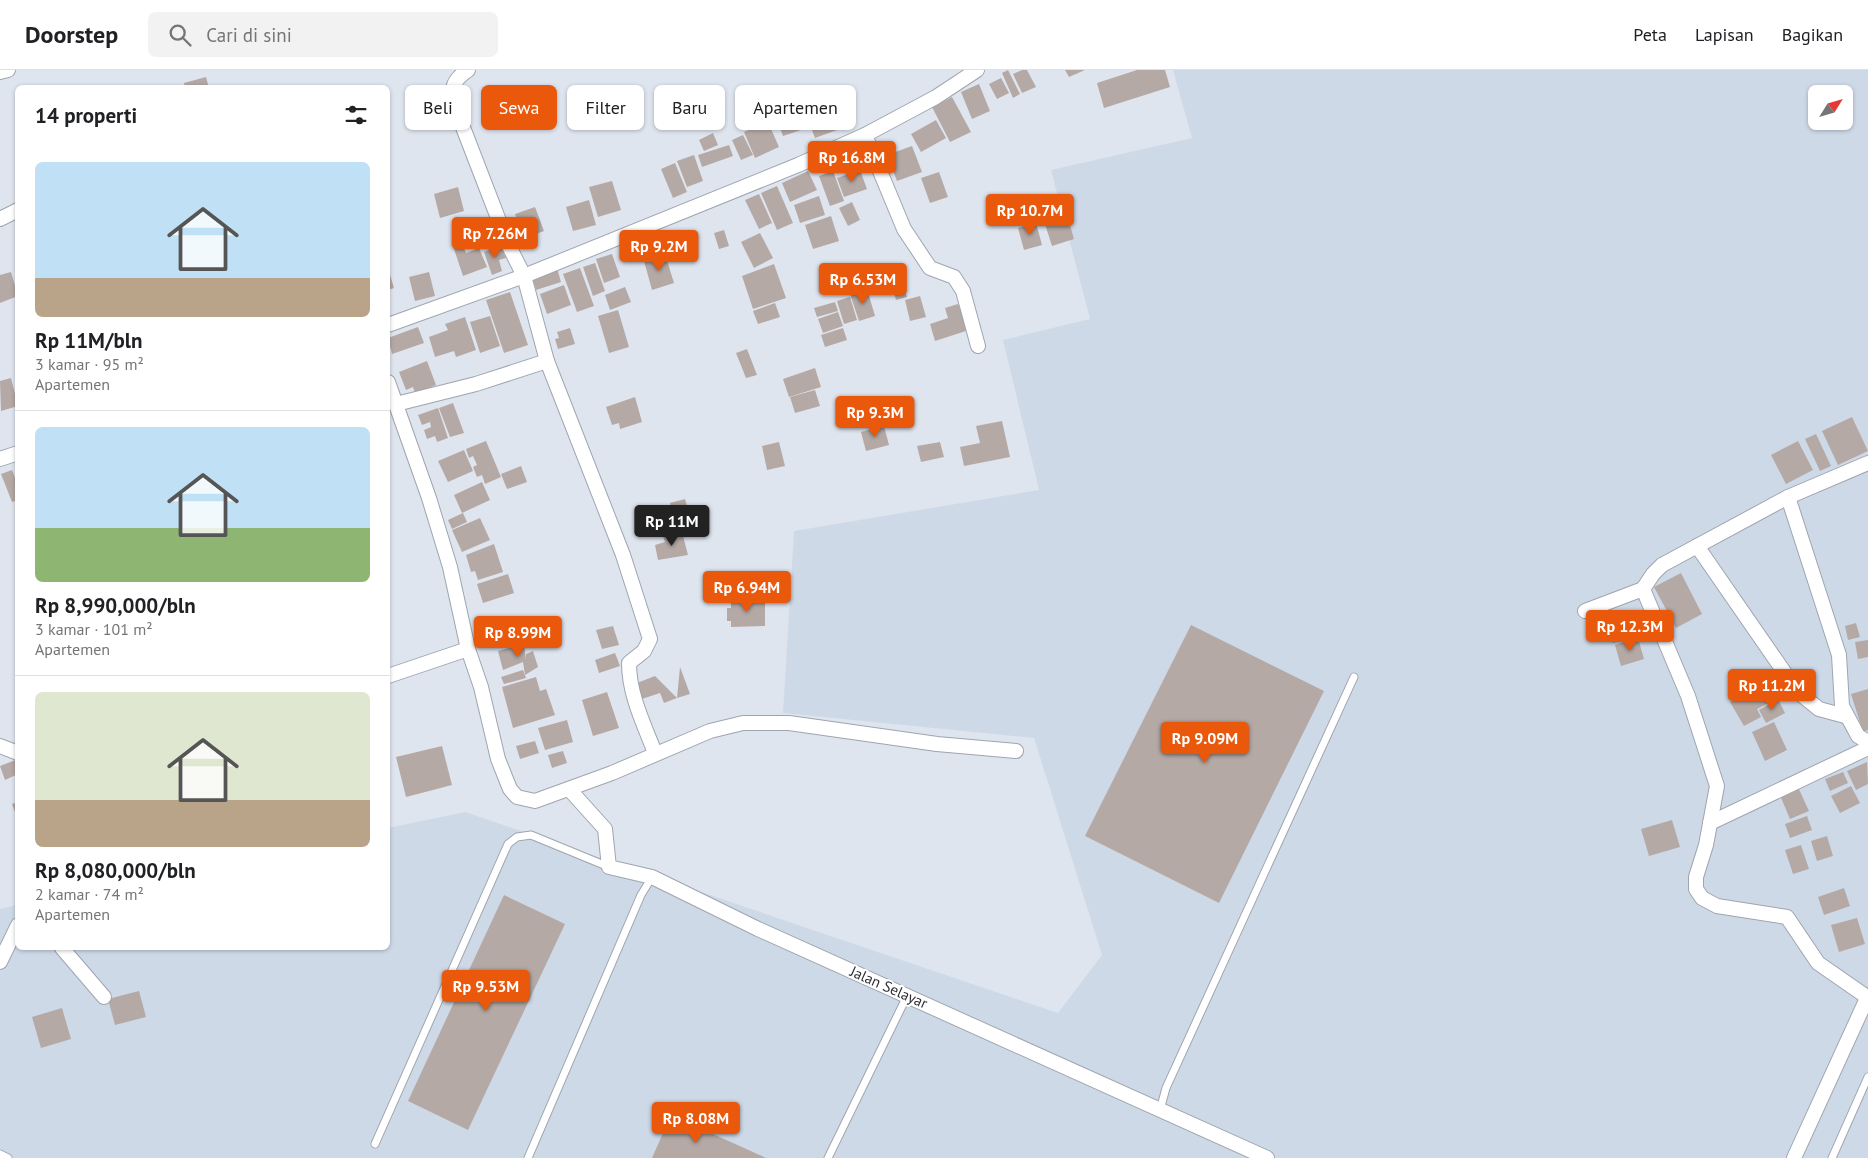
<!DOCTYPE html>
<html lang="id">
<meta charset="utf-8">
<style>
body{margin:0;font-family:"PT Sans",sans-serif;background:#f2f2f2;color:#202124;height:100vh;display:flex;flex-direction:column;font-size:19px;white-space:nowrap}
*{box-sizing:border-box;margin:0}
p{font-size:16px;color:#757577}
.icon{flex:none;width:28px;height:28px;fill:none;stroke:currentColor;stroke-width:2;stroke-linecap:round;stroke-linejoin:round}
.map{position:relative;flex:1;overflow:hidden}
.details{position:absolute;left:15px;top:15px;width:375px;height:865px;display:flex;flex-direction:column;background:#fff;border-radius:8px;box-shadow:0 1px 4px #0004}
.details>*{flex:none}
.guide{position:absolute;left:405px;top:15px;width:475px;height:45px;display:flex;gap:10px}
.needle{width:32px;rotate:53deg}
.fabs{position:absolute;left:1808px;top:15px;display:grid;gap:10px}
.fabs a{display:grid;place-items:center;width:45px;height:45px;border-radius:8px;background:#fff;box-shadow:0 1px 4px #0004;font-size:25px}
.price{position:absolute;translate:-50% -42px;padding:0 11px;border-radius:5px;background:#ea580c;color:#fff;font-size:16px;line-height:32px;filter:drop-shadow(0 1px 2px #0008)}
.price::after{content:'';position:absolute;left:50%;top:30px;width:15px;height:11px;margin-left:-8px;background:inherit;clip-path:polygon(0 0,100% 0,50% 100%)}
.price.current{background:#222;color:#fff}
ul{padding:0;list-style:none}
li{display:grid;align-content:center;gap:10px;height:265px;padding:0 20px}
li+li{border-top:1px solid #e0e0e0}
li span{display:grid;place-items:center;height:155px;border-radius:8px;color:#555}
li>.icon{margin-inline-start:auto}
span .icon{width:90px;height:90px;fill:#fffc;stroke-width:1}
li b{font-size:21px}
h2{display:flex;justify-content:space-between;align-items:center;height:60px;padding:0 20px;font-size:21px}
.pill{padding:0 18px;border-radius:8px;background:#fff;box-shadow:0 1px 4px #0004;font-size:18px;line-height:45px}
.pill.current{background:#ea580c;color:#fff}
header{display:flex;align-items:center;gap:30px;box-sizing:border-box;height:70px;padding:0 25px;background:#fff;border-bottom:1px solid #e0e0e0}
header strong{font-size:24px}
nav{display:flex;gap:28px;margin-inline-start:auto;font-size:18px}
.search{width:350px;height:45px;background:#f2f2f2;display:flex;align-items:center;gap:12px;box-sizing:border-box;padding:0 18px;border-radius:8px;color:#757577;font-size:19px}
.map>svg:first-child{display:block}
.built{fill:#ced9e8;fill-rule:evenodd}
.building{fill:#b5a9a5}
.lines{fill:none;stroke-linecap:round;stroke-linejoin:round}
.service-casing{stroke:#9fa5ae;stroke-width:9}
.minor-casing{stroke:#9fa5ae;stroke-width:16}
.service{stroke:#fff;stroke-width:7}
.minor{stroke:#fff;stroke-width:14}
.labels{text-anchor:middle;dominant-baseline:central;stroke-width:4;stroke-linejoin:round;paint-order:stroke}
.street-label{font-size:15px;fill:#2d2f33;stroke:#fff}
</style>
<header>
<strong>Doorstep</strong>
<div class="search"><svg class="icon" aria-label="search" viewBox="0 0 24 24"><circle cx="10" cy="10" r="6"/><path d="M15 15l6 6"/></svg>Cari di sini</div>
<nav><a>Peta</a><a>Lapisan</a><a>Bagikan</a></nav>
</header>
<div class="map">
<svg width="1868" height="1088" viewBox="0 0 1868 1088">
<rect width="100%" height="100%" fill="#dfe5ef"/>
<!-- built -->
<path class="built" d="M 1173,0 L 1868,0 L 1868,1088 L 0,1088 L 0,839 L 17,835 L 18,878 L 388,878 L 388,758 L 465,742 L 1058,943 L 1102,885 L 1034,668 L 783,643 L 794,461 L 1039,420 L 1003,270 L 1090,249 L 1051,100 L 1192,68 ZM 1816,24 L 1844,24 L 1844,51 L 1816,51 Z"/>
<!-- building -->
<g class="building">
<polygon points="1008,0 1020,24 1013,28 1002,3"/>
<polygon points="1022,0 1027,0 1036,17 1022,23 1013,4"/>
<polygon points="1065,0 1085,0 1069,7"/>
<polygon points="1137,0 1165,0 1170,17 1104,38 1097,13"/>
<polygon points="206,7 209,18 185,18 184,13"/>
<polygon points="1001,8 1009,23 997,29 989,14"/>
<polygon points="979,14 990,41 972,49 961,22"/>
<polygon points="952,27 971,62 950,72 932,37"/>
<polygon points="825,28 837,60 815,68 803,36"/>
<polygon points="799,39 807,58 783,66 776,47"/>
<polygon points="936,50 946,68 921,82 911,64"/>
<polygon points="768,52 779,77 755,88 744,62"/>
<polygon points="713,63 718,75 704,81 699,70"/>
<polygon points="743,65 753,85 741,90 732,70"/>
<polygon points="729,75 733,86 702,97 698,85"/>
<polygon points="912,76 922,102 897,111 887,85"/>
<polygon points="694,85 703,111 687,117 677,91"/>
<polygon points="675,93 687,122 673,128 661,99"/>
<polygon points="860,100 867,119 844,127 837,108"/>
<polygon points="808,101 817,120 790,132 782,113"/>
<polygon points="833,101 844,131 830,136 819,106"/>
<polygon points="939,102 948,127 930,133 921,108"/>
<polygon points="612,111 621,140 598,147 589,117"/>
<polygon points="777,116 793,153 777,160 761,123"/>
<polygon points="458,117 464,141 440,148 434,124"/>
<polygon points="759,124 772,153 759,159 745,130"/>
<polygon points="819,126 825,145 800,153 794,135"/>
<polygon points="589,130 596,155 573,161 566,137"/>
<polygon points="852,132 860,150 848,156 839,138"/>
<polygon points="535,137 544,161 533,165 536,172 526,175 515,144"/>
<polygon points="1067,145 1074,169 1052,176 1044,151"/>
<polygon points="831,146 839,171 813,179 805,155"/>
<polygon points="1036,153 1042,175 1024,180 1018,158"/>
<polygon points="724,160 729,176 719,179 714,163"/>
<polygon points="760,163 773,188 754,198 741,172"/>
<polygon points="462,173 466,183 479,178 487,197 463,206 453,176"/>
<polygon points="501,176 506,188 499,190 502,201 492,205 484,182"/>
<polygon points="663,176 665,183 651,187 649,179"/>
<polygon points="612,184 620,207 604,213 596,189"/>
<polygon points="665,184 674,213 652,220 644,191"/>
<polygon points="595,193 605,221 593,226 583,197"/>
<polygon points="774,194 786,228 753,239 742,206"/>
<polygon points="388,198 394,218 388,220"/>
<polygon points="557,198 561,212 536,220 532,206"/>
<polygon points="580,198 594,236 577,242 563,204"/>
<polygon points="11,202 18,226 0,233 0,205"/>
<polygon points="429,202 435,226 415,231 409,207"/>
<polygon points="903,213 907,227 896,230 892,216"/>
<polygon points="564,215 571,235 547,244 540,224"/>
<polygon points="625,217 631,232 610,240 605,225"/>
<polygon points="867,219 875,246 859,251 850,224"/>
<polygon points="510,222 528,275 504,283 486,230"/>
<polygon points="920,226 926,247 910,251 905,230"/>
<polygon points="850,227 857,250 844,254 837,231"/>
<polygon points="835,232 838,241 817,247 814,238"/>
<polygon points="775,233 780,247 758,254 753,241"/>
<polygon points="958,234 969,260 935,271 930,254 948,248 945,238"/>
<polygon points="618,240 629,277 609,283 598,246"/>
<polygon points="838,242 843,256 823,263 818,249"/>
<polygon points="490,246 500,276 480,283 470,252"/>
<polygon points="465,247 476,280 456,287 454,281 435,287 429,267 448,260 445,254"/>
<polygon points="418,257 424,273 392,284 388,268"/>
<polygon points="570,258 575,274 558,279 555,269 559,268 557,262"/>
<polygon points="843,258 847,270 825,277 821,265"/>
<polygon points="747,279 757,305 746,308 736,283"/>
<polygon points="427,291 436,315 415,323 413,317 406,320 399,302"/>
<polygon points="815,298 821,317 789,327 783,309"/>
<polygon points="11,308 18,336 1,341 0,311"/>
<polygon points="815,320 820,336 795,343 790,327"/>
<polygon points="635,327 642,352 620,359 619,353 612,355 606,337"/>
<polygon points="453,333 464,363 450,367 439,338"/>
<polygon points="438,338 448,368 437,372 435,366 427,369 424,360 431,357 430,352 422,355 418,345"/>
<polygon points="1852,347 1868,381 1838,395 1822,361"/>
<polygon points="1002,351 1010,387 964,396 960,377 980,373 976,356"/>
<polygon points="884,356 889,375 866,381 861,362"/>
<polygon points="1816,364 1831,396 1820,401 1805,369"/>
<polygon points="486,371 501,407 485,414 482,405 477,407 473,397 477,395 473,386 469,388 466,379"/>
<polygon points="1798,371 1813,400 1786,414 1771,385"/>
<polygon points="779,372 785,396 767,400 762,376"/>
<polygon points="940,372 944,387 921,392 917,376"/>
<polygon points="464,380 473,401 448,412 438,391"/>
<polygon points="521,396 527,412 507,419 501,404"/>
<polygon points="12,400 18,415 18,430 12,432 1,404"/>
<polygon points="482,412 490,430 462,443 454,425"/>
<polygon points="685,429 690,447 675,451 670,433"/>
<polygon points="669,440 674,457 652,463 647,446"/>
<polygon points="463,443 467,452 452,459 448,450"/>
<polygon points="480,448 490,470 462,482 452,460"/>
<polygon points="682,462 688,485 658,490 655,475 665,472 663,466"/>
<polygon points="494,474 503,502 478,510 475,501 471,502 466,485"/>
<polygon points="1681,503 1702,544 1676,558 1654,517"/>
<polygon points="508,504 514,523 483,533 477,514"/>
<polygon points="731,530 765,530 765,556 731,557 731,551 727,551 727,538 731,538"/>
<polygon points="1633,543 1641,564 1629,568 1622,547"/>
<polygon points="1620,547 1627,569 1613,573 1606,552"/>
<polygon points="520,549 526,566 500,575 494,558"/>
<polygon points="1856,553 1860,567 1848,570 1845,556"/>
<polygon points="1191,555 1324,621 1219,833 1085,766"/>
<polygon points="613,556 619,575 602,579 596,560"/>
<polygon points="1638,568 1644,589 1621,596 1615,575"/>
<polygon points="1868,570 1868,587 1858,589 1855,572"/>
<polygon points="524,574 526,590 526,584 533,581 538,597 525,605 523,592 503,600 498,581"/>
<polygon points="615,583 620,596 599,603 595,590"/>
<polygon points="680,597 690,624 677,628"/>
<polygon points="523,600 526,608 504,614 501,607"/>
<polygon points="655,606 677,628 664,633 660,623 642,629 637,613"/>
<polygon points="536,607 540,621 546,619 555,645 513,658 502,617"/>
<polygon points="1772,611 1780,627 1757,639 1761,647 1744,656 1730,632"/>
<polygon points="1868,619 1868,660 1863,662 1851,624"/>
<polygon points="607,622 619,658 593,666 582,630"/>
<polygon points="1778,629 1785,643 1766,653 1759,640"/>
<polygon points="567,650 573,672 545,680 538,658"/>
<polygon points="1774,652 1787,680 1765,691 1752,662"/>
<polygon points="535,671 539,683 520,689 516,676"/>
<polygon points="442,676 452,715 406,727 396,687"/>
<polygon points="563,681 567,693 552,698 548,685"/>
<polygon points="18,689 18,704 5,710 0,696"/>
<polygon points="1867,692 1868,714 1856,720 1847,701"/>
<polygon points="1843,702 1848,713 1830,721 1825,709"/>
<polygon points="1797,715 1809,741 1790,749 1779,723"/>
<polygon points="1851,716 1860,733 1840,743 1831,726"/>
<polygon points="18,732 18,748 17,748 12,734"/>
<polygon points="1807,746 1812,760 1790,768 1785,754"/>
<polygon points="1672,750 1680,777 1649,786 1641,759"/>
<polygon points="1827,766 1833,786 1817,791 1811,771"/>
<polygon points="1801,775 1809,799 1793,804 1785,780"/>
<polygon points="1844,818 1850,836 1824,845 1818,827"/>
<polygon points="504,825 565,854 468,1060 408,1031"/>
<polygon points="1857,848 1865,874 1839,882 1831,855"/>
<polygon points="139,921 146,947 115,955 108,929"/>
<polygon points="62,938 71,969 41,978 32,947"/>
<polygon points="671,1045 766,1088 652,1088"/>
</g>
<g class="lines">
<!-- service casing -->
<g class="service-casing">
<g id="service">
<polyline points="1160,1040 1166,1018 1354,607"/>
<polyline points="375,1074 508,774 517,767 531,765 609,797"/>
<polyline points="0,1084 8,1088"/>
<polyline points="528,1088 641,825 652,807"/>
<polyline points="828,1088 907,926"/>
<polyline points="1832,1088 1868,1007"/>
</g>
</g>
<!-- minor casing -->
<g class="minor-casing">
<g id="minor">
<path d="M 468,0 C 454,9 450,18 454,34 L 508,174 L 524,206 L 547,291 L 623,485 L 650,569 L 644,581 L 629,593 C 629,625 644,654 655,683"/>
<polyline points="0,2 8,0"/>
<polyline points="865,65 904,159 930,198 954,207 963,221 978,276"/>
<polyline points="0,149 18,140"/>
<polyline points="388,255 524,206 798,95 865,65 936,27 977,0"/>
<polyline points="388,312 429,428 450,497 468,579 481,617 498,689 510,719 517,727 535,731 612,703 710,661 743,653 789,653 937,674 1016,681"/>
<polyline points="396,334 476,314 547,291"/>
<polyline points="0,389 18,383"/>
<polyline points="1788,427 1839,585 1842,636 1858,666 1868,672"/>
<polyline points="1697,476 1798,622 1819,639 1845,646"/>
<polyline points="1643,519 1688,626 1717,716 1706,775 1696,807 1696,819 1702,828 1717,836 1787,847 1818,893 1867,927"/>
<polyline points="1585,541 1643,519 1653,504 1662,495 1788,427 1868,393"/>
<polyline points="388,606 468,579"/>
<polyline points="0,676 18,683"/>
<polyline points="569,719 605,759 609,797 652,807 758,859 1267,1088"/>
<polyline points="1710,753 1868,678"/>
<polyline points="62,878 104,927"/>
<polyline points="0,892 18,855"/>
<polyline points="1794,1088 1868,926"/>
</g>
</g>
<!-- service -->
<use href="#service" class="service"/>
<!-- minor -->
<use href="#minor" class="minor"/>
</g>
<g class="labels">
<!-- street labels -->
<g class="street-label">
<text transform="translate(889 917) rotate(24)">Jalan Selayar</text>
</g>
</g>
</svg>
<div class="fabs">
<a><svg class="needle" viewBox="-14 -14 28 28"><path d="M0-13l5 13h-10z" fill="#e53935"/><path d="M0 13l5-13h-10z" fill="#757577"/></svg></a>
</div>
<b class="price" style="left:852px;top:113px">Rp 16.8M</b>
<b class="price" style="left:1030px;top:166px">Rp 10.7M</b>
<b class="price" style="left:495px;top:189px">Rp 7.26M</b>
<b class="price" style="left:659px;top:202px">Rp 9.2M</b>
<b class="price" style="left:863px;top:235px">Rp 6.53M</b>
<b class="price" style="left:875px;top:368px">Rp 9.3M</b>
<b class="price current" style="left:672px;top:477px">Rp 11M</b>
<b class="price" style="left:747px;top:543px">Rp 6.94M</b>
<b class="price" style="left:1630px;top:582px">Rp 12.3M</b>
<b class="price" style="left:518px;top:588px">Rp 8.99M</b>
<b class="price" style="left:1772px;top:641px">Rp 11.2M</b>
<b class="price" style="left:1205px;top:694px">Rp 9.09M</b>
<b class="price" style="left:486px;top:942px">Rp 9.53M</b>
<b class="price" style="left:696px;top:1074px">Rp 8.08M</b>
<div class="guide">
<a class="pill">Beli</a>
<a class="pill current">Sewa</a>
<a class="pill">Filter</a>
<a class="pill">Baru</a>
<a class="pill">Apartemen</a>
</div>
<section class="details">
<h2>14 properti<svg class="icon" aria-label="filters" viewBox="0 0 24 24"><path d="M4 7h16M4 17h16"/><circle cx="9" cy="7" r="2"/><circle cx="15" cy="17" r="2"/></svg></h2>
<ul>
<li><span style="background:linear-gradient(#bfe0f5 75%,#b9a48a 0)"><svg class="icon" aria-label="home" viewBox="0 0 24 24"><path d="M3 11l9-7 9 7M6 9v11h12V9"/></svg></span><div><b>Rp 11M/bln</b><p>3 kamar · 95 m²</p><p>Apartemen</p></div></li>
<li><span style="background:linear-gradient(#bfe0f5 65%,#8fb573 0)"><svg class="icon" aria-label="home" viewBox="0 0 24 24"><path d="M3 11l9-7 9 7M6 9v11h12V9"/></svg></span><div><b>Rp 8,990,000/bln</b><p>3 kamar · 101 m²</p><p>Apartemen</p></div></li>
<li><span style="background:linear-gradient(#dfe7d0 70%,#b9a48a 0)"><svg class="icon" aria-label="home" viewBox="0 0 24 24"><path d="M3 11l9-7 9 7M6 9v11h12V9"/></svg></span><div><b>Rp 8,080,000/bln</b><p>2 kamar · 74 m²</p><p>Apartemen</p></div></li>
</ul>
</section>
</div>
